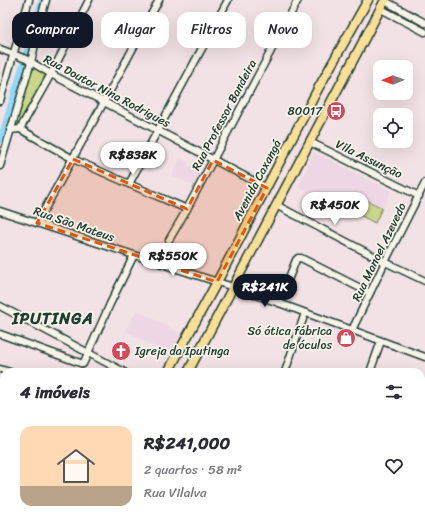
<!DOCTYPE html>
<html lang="pt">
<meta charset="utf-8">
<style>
body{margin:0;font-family:Sriracha,sans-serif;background:#f2f2f3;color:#2b2b33;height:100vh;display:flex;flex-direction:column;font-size:15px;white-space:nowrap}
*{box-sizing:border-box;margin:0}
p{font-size:13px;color:#7c7c81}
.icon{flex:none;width:22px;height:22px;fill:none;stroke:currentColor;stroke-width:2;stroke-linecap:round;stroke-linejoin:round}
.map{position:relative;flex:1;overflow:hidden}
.drawer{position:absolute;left:0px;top:368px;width:425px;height:156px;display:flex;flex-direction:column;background:#fff;border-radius:12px 12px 0 0;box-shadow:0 4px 16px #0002}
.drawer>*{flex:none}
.banner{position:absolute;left:12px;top:12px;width:401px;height:36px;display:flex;gap:8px}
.needle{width:26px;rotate:269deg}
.tools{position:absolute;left:373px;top:60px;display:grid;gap:8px}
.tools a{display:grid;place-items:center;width:40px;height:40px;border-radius:8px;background:#fff;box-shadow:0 4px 16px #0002;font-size:20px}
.price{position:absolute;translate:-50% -34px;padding:0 9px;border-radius:14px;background:#fff;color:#222;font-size:13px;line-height:26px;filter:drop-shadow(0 1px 2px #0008)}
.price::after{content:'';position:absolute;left:50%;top:24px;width:12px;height:9px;margin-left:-6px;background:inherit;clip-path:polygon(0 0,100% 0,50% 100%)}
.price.current{background:#111827;color:#fff}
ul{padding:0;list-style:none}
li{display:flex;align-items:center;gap:12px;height:100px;padding:0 20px}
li+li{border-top:1px solid #e1e1e2}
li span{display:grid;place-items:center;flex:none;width:112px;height:80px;border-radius:12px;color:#555}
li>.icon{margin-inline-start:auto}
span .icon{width:48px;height:48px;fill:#fffc;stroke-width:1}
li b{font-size:17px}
h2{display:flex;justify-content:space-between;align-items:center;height:48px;padding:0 20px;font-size:17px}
.chip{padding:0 14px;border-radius:12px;background:#fff;box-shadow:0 4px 16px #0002;font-size:14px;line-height:36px}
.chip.current{background:#111827;color:#fff}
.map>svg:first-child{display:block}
.built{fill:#eed6e4}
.green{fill:#cad78b;stroke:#748a60}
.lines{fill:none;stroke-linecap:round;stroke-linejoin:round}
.canal{stroke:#93d9f5;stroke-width:6}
.minor-casing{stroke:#1f3d34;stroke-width:9}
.major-casing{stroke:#1f3d34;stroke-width:11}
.minor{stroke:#f7f3e8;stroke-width:6}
.major{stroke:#fadf96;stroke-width:8}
.marked{fill:#de580e;fill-opacity:0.2;stroke:#de580e;stroke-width:3;stroke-dasharray:8 5;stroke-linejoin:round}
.labels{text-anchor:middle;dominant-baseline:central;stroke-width:3.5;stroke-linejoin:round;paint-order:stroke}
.street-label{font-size:12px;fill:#1f3d34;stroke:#f7f3e8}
.poi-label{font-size:12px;fill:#1f3d34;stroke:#f7f3e8;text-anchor:end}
.district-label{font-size:16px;font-weight:bold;letter-spacing:1px;fill:#1f3d34;stroke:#f7f3e8}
</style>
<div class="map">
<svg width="425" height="524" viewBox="0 0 425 524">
<rect width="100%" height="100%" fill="#f2e2e6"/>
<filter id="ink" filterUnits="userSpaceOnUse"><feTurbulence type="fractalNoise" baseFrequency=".025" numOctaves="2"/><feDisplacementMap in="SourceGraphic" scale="8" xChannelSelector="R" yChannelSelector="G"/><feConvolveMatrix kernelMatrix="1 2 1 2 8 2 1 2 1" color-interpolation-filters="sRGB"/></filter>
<g filter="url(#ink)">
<!-- built -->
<g class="built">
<polygon points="314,152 391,191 376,225 298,187"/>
<polygon points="180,158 188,162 187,164 201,173 194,186 172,176"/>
<polygon points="137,310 183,335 171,356 126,331"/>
<polygon points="0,384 4,386 4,520 82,520 79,524 0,524"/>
</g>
<!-- green -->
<g class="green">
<polygon points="35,69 44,73 44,78 21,119 19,119 18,116 31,72 33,70"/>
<polygon points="355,194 382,208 375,223 348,209"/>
<polygon points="0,481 4,481 4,520 46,520 47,524 0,524"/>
</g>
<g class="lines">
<!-- canal -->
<g class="canal">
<polyline points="0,141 42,0"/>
<polyline points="0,429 4,435"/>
</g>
<!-- minor casing -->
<g class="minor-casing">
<g id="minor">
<polyline points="385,1 425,23"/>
<polyline points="381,9 425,32"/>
<polyline points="0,49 26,59 51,74 267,188"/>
<polyline points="0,101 29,0"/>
<polyline points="20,129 73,159 129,184 187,209"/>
<polyline points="10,130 20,129 51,74 89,0"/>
<polyline points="310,142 419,196"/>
<polyline points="0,166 31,62 41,18 46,0"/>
<polyline points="129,184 228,0"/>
<polyline points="276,205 385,262 425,281"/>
<polyline points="0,211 134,255 233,287 279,303 425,357"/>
<polyline points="37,223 104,102 159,0"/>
<polyline points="169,240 187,209 298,0"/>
<polyline points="279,303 296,260 298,258 301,258 370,293"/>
<polyline points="0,306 124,372"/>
<polyline points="352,330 385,262 425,183"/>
<polyline points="0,334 83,364 84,362 110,304 134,255"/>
<polyline points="0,369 10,372"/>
<polyline points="285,372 305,313"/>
<polyline points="370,372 381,341"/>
<polyline points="421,481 425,470"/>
<polyline points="421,509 425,511"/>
<polyline points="135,520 149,524"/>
<polyline points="217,520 220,524"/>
<polyline points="292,524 294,520"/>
<polyline points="327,524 328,520"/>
</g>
</g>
<!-- major casing -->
<g class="major-casing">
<g id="major">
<polyline points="168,372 217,282 319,87 368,0"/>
<polyline points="188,372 385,0"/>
<polyline points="88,524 90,520"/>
<polyline points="109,524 111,520"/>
</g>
</g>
<!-- minor -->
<use href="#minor" class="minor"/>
<!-- major -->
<use href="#major" class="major"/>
</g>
</g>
<!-- marked area -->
<path class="marked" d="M 73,159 L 187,209 L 213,160 L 267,188 L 217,282 L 37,223 Z"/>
<!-- icons -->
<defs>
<g id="bus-disc" transform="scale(1)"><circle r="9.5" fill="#d1495b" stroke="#f7f3e8"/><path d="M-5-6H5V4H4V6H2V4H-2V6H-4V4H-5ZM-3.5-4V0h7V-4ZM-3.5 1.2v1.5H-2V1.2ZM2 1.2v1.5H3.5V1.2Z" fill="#fff"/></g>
<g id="shop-disc" transform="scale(1)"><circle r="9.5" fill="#d1495b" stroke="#f7f3e8"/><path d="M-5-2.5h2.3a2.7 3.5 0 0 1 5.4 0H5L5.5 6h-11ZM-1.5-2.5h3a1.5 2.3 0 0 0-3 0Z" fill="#fff"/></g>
<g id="church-disc" transform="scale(1)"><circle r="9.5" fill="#d1495b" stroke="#f7f3e8"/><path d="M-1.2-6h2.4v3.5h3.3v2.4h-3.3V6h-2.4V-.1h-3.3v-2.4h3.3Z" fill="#fff"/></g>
</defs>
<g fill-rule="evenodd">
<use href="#bus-disc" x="336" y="111"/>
<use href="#shop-disc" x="346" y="338"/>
<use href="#church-disc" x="121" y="351"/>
</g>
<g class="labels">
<!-- street labels -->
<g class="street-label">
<text transform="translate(107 91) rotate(28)">Rua Doutor Nina Rodrigues</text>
<text transform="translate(224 115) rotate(-62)">Rua Professor Bandeira</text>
<text transform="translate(369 159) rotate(26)">Vila Assunção</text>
<text transform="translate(257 180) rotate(-62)">Avenida Caxangá</text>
<text transform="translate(74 224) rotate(19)">Rua São Mateus</text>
<text transform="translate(379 252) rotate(-64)">Rua Manoel Azevedo</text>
</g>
<!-- poi labels -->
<g class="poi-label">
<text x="322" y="111">80017</text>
<text x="332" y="331">Só ótica fábrica<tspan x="332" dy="14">de óculos</tspan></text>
<text x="135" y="351" text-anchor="start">Igreja da Iputinga</text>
</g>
<!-- district labels -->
<g class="district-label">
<text x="53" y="318">IPUTINGA</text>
</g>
</g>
</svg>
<div class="tools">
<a><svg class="needle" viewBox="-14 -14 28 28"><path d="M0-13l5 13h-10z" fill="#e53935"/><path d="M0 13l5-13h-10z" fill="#7c7c81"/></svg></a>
<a><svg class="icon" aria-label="locate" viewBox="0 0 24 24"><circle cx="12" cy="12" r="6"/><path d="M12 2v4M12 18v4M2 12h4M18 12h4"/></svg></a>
</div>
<b class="price" style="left:133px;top:176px">R$838K</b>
<b class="price" style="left:335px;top:226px">R$450K</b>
<b class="price" style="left:173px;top:277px">R$550K</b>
<b class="price current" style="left:265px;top:308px">R$241K</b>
<div class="banner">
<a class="chip current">Comprar</a>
<a class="chip">Alugar</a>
<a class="chip">Filtros</a>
<a class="chip">Novo</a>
</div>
<section class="drawer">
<h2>4 imóveis<svg class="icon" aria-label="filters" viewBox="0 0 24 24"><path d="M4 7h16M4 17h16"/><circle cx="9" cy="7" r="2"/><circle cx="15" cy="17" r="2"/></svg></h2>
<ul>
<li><span style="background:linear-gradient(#ffd9b3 75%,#b9a48a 0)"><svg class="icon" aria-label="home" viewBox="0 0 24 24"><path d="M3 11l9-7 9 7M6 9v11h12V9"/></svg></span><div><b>R$241,000</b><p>2 quartos · 58 m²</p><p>Rua Vilalva</p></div><svg class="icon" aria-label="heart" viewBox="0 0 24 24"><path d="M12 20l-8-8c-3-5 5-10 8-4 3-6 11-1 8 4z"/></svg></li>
</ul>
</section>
</div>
